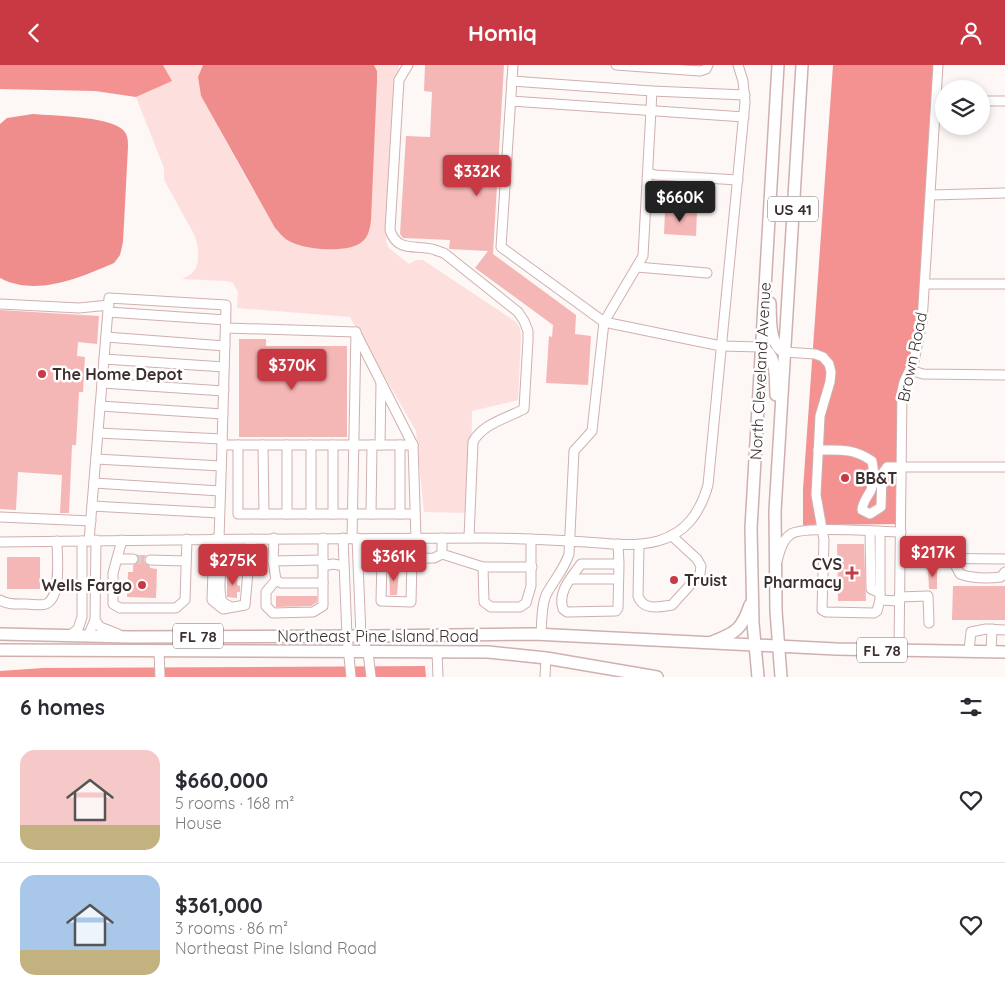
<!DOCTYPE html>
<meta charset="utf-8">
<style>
body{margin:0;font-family:Quicksand,sans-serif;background:#f2f2f3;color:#2b2b33;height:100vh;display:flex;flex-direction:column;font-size:19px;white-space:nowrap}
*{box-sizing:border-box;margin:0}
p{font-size:16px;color:#7c7c81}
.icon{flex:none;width:28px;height:28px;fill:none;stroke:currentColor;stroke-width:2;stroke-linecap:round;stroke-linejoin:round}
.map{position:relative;height:612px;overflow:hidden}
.sheet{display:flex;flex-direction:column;background:#fff;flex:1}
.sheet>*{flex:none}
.tools{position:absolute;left:935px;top:15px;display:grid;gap:10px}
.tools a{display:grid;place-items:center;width:55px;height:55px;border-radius:50%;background:#fff;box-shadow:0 2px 8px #0003;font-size:25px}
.price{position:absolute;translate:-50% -42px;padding:0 11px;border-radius:5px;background:#c83944;color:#fff;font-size:16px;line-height:32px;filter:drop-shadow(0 1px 2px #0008)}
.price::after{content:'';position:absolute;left:50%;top:30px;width:15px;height:11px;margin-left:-8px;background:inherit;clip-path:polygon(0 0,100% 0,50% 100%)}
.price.selected{background:#222;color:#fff}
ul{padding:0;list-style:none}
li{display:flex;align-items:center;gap:15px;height:125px;padding:0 20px}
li+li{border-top:1px solid #e1e1e2}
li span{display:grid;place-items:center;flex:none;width:140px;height:100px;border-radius:15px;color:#555}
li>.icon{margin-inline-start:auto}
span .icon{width:60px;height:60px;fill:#fffc;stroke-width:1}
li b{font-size:21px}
h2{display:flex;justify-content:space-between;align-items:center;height:60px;padding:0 20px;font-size:21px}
header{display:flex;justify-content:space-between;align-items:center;height:65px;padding:0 20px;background:#c83944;color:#fff;font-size:22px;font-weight:700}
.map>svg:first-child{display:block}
.green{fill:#fddfde}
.forest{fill:#f49291}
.water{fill:#ee8d8c}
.building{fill:#f5b7b5}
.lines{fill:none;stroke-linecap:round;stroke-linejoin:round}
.minor-tunnel{stroke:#d6cfce;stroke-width:9;stroke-dasharray:9 4.5;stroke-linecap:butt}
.minor-casing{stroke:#cfb0af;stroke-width:11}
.major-casing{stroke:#cfb0af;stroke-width:14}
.minor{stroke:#fff;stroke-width:9}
.major{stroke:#fff;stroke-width:11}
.poi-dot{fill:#c83944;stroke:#fff;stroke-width:2}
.labels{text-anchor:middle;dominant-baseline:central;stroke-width:5;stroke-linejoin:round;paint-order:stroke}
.shield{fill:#fff;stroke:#766e6d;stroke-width:1}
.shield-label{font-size:15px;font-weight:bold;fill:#3c302f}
.street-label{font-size:16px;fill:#3c302f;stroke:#fff}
.poi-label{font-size:16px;font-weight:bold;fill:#3c302f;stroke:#fff;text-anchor:start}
</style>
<header><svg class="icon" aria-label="back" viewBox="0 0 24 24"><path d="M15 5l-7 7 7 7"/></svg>Homiq<svg class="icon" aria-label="person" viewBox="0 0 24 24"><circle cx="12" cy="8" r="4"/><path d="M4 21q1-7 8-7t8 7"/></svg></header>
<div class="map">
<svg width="1005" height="612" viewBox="0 0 1005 612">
<rect width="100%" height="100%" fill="#fdf7f6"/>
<!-- green -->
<polygon class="green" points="163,0 203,0 198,12 201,31 244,109 275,163 290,177 303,180 377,6 374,0 399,0 386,177 389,183 409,199 416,195 423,195 516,257 520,263 521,272 518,335 472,346 471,448 424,447 416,366 350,252 237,243 238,227 233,218 227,216 182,214 191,209 196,203 198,196 198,184 195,171 164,115 164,103 136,32 171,16"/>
<!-- forest -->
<g class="forest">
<polygon points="0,0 163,0 172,16 136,32 95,26 0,24"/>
<polygon points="833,0 940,0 925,252 905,327 904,459 803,460 803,424"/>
<polygon points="425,601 426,612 0,612 0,606 43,603"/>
</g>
<!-- water -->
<g class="water">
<path d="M 203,0 L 374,0 L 377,6 L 377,16 L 371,155 C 370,162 369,171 363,176 C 350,189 304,185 289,176 C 283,173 279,167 275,163 L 201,31 L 198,12 Z"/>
<path d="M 33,49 C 54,51 106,51 122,64 C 128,69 128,75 128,82 L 123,177 L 120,190 L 114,198 C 79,213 36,232 0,213 L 0,59 L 7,53 Z"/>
</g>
<!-- building -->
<g class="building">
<polygon points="425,0 504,0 493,189 576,250 575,269 591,271 588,320 546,318 549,271 552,272 553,260 475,203 488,186 449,184 450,175 403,173 400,169 406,71 430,72 432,27 424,26"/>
<polygon points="665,145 697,147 696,171 664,169"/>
<polygon points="0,245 99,251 97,279 78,277 77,291 85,292 83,327 79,327 76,380 72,380 69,448 60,448 62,410 18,407 16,445 0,444"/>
<polygon points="239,274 266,274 266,281 347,281 347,372 239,372"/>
<polygon points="837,479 864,479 866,536 838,536"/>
<polygon points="138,490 146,490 144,494 145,498 150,501 150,503 157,504 156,533 127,532 128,507 133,507 133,500 139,497"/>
<rect x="7" y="492" width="33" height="32"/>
<polygon points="928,502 937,502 937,524 929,524"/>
<polygon points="389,505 399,505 397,530 390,530"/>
<polygon points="227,508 238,509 237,520 240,521 240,527 237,527 237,533 227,532"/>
<polygon points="953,521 1005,521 1005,555 952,555"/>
<polygon points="276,531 317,531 317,537 311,541 276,542"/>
</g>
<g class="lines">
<!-- minor-tunnel -->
<polyline class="minor-tunnel" points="133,494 150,495"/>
<!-- minor casing -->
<g class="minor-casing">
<g id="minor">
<path d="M 408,0 L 399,15 L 390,165 C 397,187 414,180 432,184 C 436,185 440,187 444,188 L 518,247 L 524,256 L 528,266 L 528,275 L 524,344 C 507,353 482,359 473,377 L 469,473"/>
<path d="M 513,0 L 501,182 L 604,257 L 592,366 L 574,386 L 569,489 C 564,505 553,516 546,530 C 541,542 542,556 541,569"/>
<polyline points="616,0 700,6 706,4 708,0"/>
<polyline points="512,16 652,26 745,30"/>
<polyline points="652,26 643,191 604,257 721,281 761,282"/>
<polyline points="511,36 744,52"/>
<polyline points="981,36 1005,36"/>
<polyline points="649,108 655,110 738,115"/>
<polyline points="931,130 1005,128"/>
<polyline points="637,202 707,208"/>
<polyline points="925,219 1005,219"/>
<polyline points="0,239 79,243 109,240"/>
<polyline points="108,247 226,255"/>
<polyline points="226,263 356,267"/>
<polyline points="357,270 413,380"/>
<polyline points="106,272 225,281"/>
<polyline points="784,287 815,289 823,292 829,299 831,307 830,317 820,351 816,430 824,475 822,545 826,547 874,548 877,546 880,535 880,467"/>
<polyline points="104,294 224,302"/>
<polyline points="910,305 923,309 1005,310"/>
<polyline points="102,318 224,326"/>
<polyline points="100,341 223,349"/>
<polyline points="98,368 222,374"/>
<polyline points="238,380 238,449 415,449"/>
<polyline points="263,380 264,449"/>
<polyline points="311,380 311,449"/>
<polyline points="333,380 333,449"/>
<polyline points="380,380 381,318"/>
<polyline points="400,380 400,449"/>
<path d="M 818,385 C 840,385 853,383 872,396 C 874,406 875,416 871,425 C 867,433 863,436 862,445 L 870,449 L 881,442 L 882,409 L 887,402 L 1005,402"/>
<polyline points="96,394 221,401"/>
<polyline points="94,418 220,426"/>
<polyline points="92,441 219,448"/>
<polyline points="287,449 287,380"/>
<polyline points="371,449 372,380"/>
<polyline points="0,452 91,456"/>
<polyline points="870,466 871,524 880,528"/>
<polyline points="274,473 273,496 276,515 266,527 266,541 273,548 313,547 323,541 323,473"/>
<polyline points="343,473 347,571 351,612"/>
<polyline points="352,473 356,267"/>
<polyline points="357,473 361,571 368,587 371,612"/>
<polyline points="214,474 212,535 223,544 245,540 251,474"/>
<polyline points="219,474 222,380"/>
<polyline points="122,475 113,508 113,539 120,543 176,543 185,535 187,474"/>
<polyline points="89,476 109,233 226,240 222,380 413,380 416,473"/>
<path d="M 0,477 C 161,475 323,473 484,473 C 518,473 552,475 586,477 C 610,479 635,482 658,476 C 686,468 700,448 708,420 L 745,37 L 743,16 L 738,0"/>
<path d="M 618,479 L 619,499 L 581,499 C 572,512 557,527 563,544 L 567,547 L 616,546 L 618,543 L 619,499"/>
<path d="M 639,480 L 638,531 C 643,546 659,542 672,540 L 700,509 L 701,501 L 697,494 L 672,471"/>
<polyline points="442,489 483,502 532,502"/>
<polyline points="901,493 1005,494"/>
<polyline points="117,494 133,494"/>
<polyline points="412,494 411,537 381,536 382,494 434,493 442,489 442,473"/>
<path d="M 952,494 L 960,509 C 974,514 986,514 1001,512 L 1005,507"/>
<polyline points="150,495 186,496"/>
<polyline points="273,496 323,495"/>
<path d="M 777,496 C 780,486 782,475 791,469 C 805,460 880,467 901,467"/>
<polyline points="323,501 333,499 344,501"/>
<polyline points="483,502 484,537 491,542 520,542 526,538 531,521 531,474"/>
<polyline points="571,514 618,514"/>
<polyline points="276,515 281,518 323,518"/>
<polyline points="899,532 928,531 929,558"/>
<path d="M 0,535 C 8,540 17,539 26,539 C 32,539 41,541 46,539 C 62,532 57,490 57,476"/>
<polyline points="880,535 899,536"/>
<path d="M 231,542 L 222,537 C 218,522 220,502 227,489 L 240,491 L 247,507"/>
<polyline points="95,555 100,562 118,569"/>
<polyline points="69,571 78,564 82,552 82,476"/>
<polyline points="88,571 95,555 96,475"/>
<polyline points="899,585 902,326 904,317 914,296 922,257 938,0"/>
<polyline points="159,586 160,612"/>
<polyline points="969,586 971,567 986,564 1005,565"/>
<polyline points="991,586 992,564"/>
<polyline points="437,587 438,612"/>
<polyline points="545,612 546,593"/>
</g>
</g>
<!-- major casing -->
<g class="major-casing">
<g id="major">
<path d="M 770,238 C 771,257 768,276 784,287"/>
<path d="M 761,282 C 778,290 775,314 776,330"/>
<polyline points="0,569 130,572 377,571 534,569 836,584 1005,587"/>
<path d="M 712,577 C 736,568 742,564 750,540"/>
<polyline points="0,585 488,587 546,593 657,612"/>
<polyline points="758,612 753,558 751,463 778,0"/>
<polyline points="781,612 776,546 775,446 802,0"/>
</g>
</g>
<!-- minor -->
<use href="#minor" class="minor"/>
<!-- major -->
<use href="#major" class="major"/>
</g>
<!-- markers -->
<g class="poi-dot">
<circle cx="42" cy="309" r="5"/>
<circle cx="845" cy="413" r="5"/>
<path d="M849.5 500.5h5v5h5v5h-5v5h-5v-5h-5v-5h5z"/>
<circle cx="674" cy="515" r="5"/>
<circle cx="142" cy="520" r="5"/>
</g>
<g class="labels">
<!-- shield labels -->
<g class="shield">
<rect x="768" y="131.5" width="50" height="25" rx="4"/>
<rect x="173" y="558.5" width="50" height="25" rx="4"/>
<rect x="857" y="572.5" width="50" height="25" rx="4"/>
</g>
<g class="shield-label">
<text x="793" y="144">US 41</text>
<text x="198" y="571">FL 78</text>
<text x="882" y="585">FL 78</text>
</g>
<!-- street labels -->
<g class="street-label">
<text transform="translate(912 292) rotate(-78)">Brown Road</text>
<text transform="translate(760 306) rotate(-87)">North Cleveland Avenue</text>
<text x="378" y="571">Northeast Pine Island Road</text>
</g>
<!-- poi labels -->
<g class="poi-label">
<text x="52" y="309">The Home Depot</text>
<text x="855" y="413">BB&amp;T</text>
<text x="842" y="499" text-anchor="end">CVS<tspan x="842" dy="18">Pharmacy</tspan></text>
<text x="684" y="515">Truist</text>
<text x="132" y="520" text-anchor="end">Wells Fargo</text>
</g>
</g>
</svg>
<div class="tools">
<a><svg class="icon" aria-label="layers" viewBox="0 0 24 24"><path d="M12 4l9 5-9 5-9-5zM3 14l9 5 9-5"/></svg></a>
</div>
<b class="price" style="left:477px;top:132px">$332K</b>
<b class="price selected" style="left:680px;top:158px">$660K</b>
<b class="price" style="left:292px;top:326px">$370K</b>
<b class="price" style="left:933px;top:513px">$217K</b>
<b class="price" style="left:394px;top:517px">$361K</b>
<b class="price" style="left:233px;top:521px">$275K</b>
</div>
<section class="sheet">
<h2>6 homes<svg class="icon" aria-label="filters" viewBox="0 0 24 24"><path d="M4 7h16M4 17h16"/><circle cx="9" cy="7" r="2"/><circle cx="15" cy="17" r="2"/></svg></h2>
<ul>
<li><span style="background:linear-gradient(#f6c9c9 75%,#c2b280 0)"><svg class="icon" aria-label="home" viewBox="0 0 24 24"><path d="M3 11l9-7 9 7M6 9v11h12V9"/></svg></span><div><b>$660,000</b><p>5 rooms · 168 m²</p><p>House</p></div><svg class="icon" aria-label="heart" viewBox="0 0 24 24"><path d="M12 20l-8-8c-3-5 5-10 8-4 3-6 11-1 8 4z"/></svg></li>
<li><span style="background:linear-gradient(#a9c7e8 75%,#c2b280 0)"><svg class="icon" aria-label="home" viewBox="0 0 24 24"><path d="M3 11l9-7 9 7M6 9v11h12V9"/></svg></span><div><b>$361,000</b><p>3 rooms · 86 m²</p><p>Northeast Pine Island Road</p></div><svg class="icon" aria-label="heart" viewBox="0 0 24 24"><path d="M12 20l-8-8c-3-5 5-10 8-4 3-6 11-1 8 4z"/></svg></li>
</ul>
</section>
